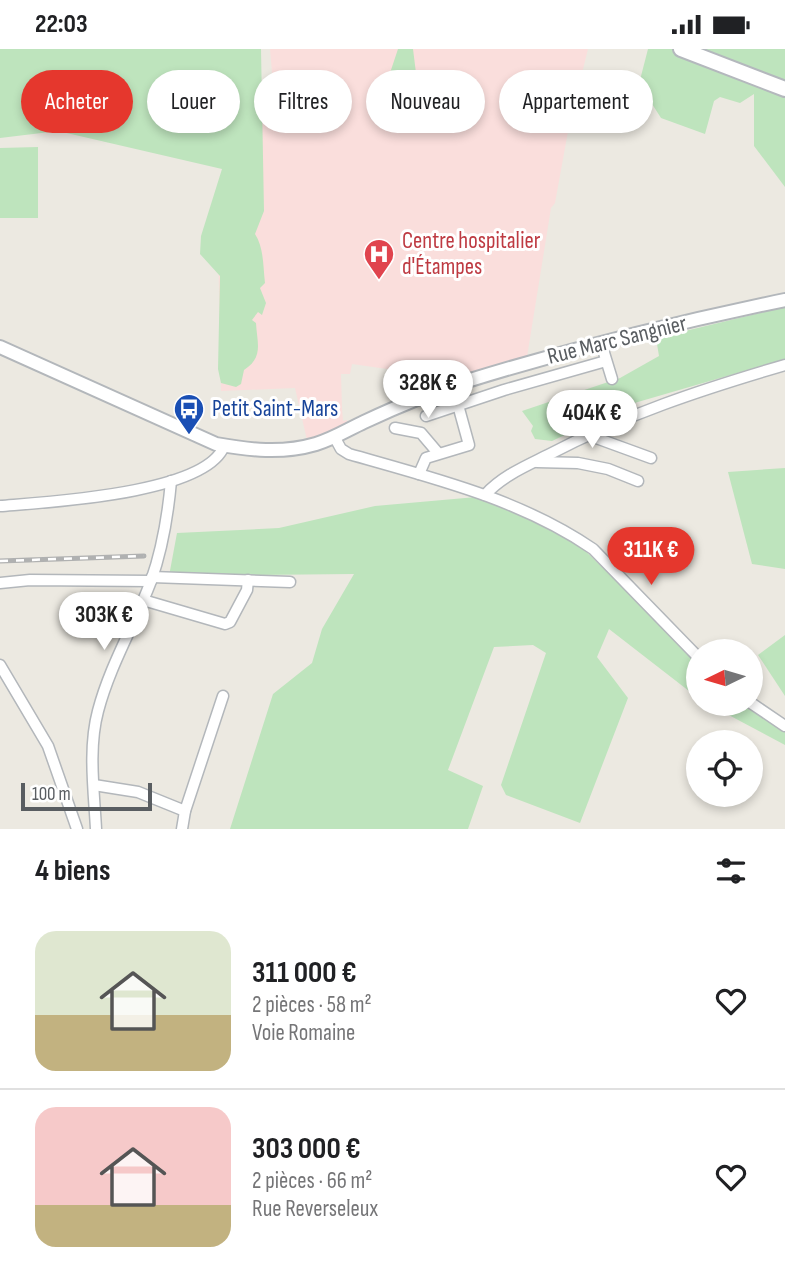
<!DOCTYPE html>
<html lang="fr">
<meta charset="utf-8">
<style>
body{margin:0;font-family:"Sofia Sans Condensed",sans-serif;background:#f2f2f2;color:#202124;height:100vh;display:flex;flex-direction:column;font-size:26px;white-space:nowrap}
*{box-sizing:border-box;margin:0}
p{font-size:23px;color:#757577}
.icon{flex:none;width:38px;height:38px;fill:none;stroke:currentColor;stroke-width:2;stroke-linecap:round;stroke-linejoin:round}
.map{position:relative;height:780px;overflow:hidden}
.drawer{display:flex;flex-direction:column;background:#fff;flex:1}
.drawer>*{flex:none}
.banner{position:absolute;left:21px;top:21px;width:744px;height:63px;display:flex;gap:14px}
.needle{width:46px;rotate:265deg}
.tools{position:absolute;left:686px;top:590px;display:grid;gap:14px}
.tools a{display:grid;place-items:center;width:77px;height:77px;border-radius:50%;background:#fff;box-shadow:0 4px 10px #0003;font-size:35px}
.scale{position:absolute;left:21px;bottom:18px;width:131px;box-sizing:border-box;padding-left:7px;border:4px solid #595d61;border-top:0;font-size:19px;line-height:24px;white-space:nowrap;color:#595d61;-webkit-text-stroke:5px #fff;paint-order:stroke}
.price{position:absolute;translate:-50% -60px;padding:0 16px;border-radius:24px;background:#fff;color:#222;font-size:23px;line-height:46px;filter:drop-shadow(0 2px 4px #0008)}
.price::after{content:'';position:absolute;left:50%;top:42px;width:21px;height:16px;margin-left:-10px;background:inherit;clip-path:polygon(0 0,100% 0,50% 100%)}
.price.current{background:#e5372d;color:#fff}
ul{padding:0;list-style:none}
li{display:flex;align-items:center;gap:21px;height:175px;padding:0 35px}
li+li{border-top:2px solid #e0e0e0}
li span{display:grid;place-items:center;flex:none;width:196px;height:140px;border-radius:21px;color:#555}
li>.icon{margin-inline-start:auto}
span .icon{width:84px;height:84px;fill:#fffc;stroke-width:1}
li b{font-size:30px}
h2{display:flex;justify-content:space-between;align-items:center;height:84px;padding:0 35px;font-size:30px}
.pill{padding:0 24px;border-radius:32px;background:#fff;box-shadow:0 4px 10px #0003;font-size:24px;line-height:63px}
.pill.current{background:#e5372d;color:#fff}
.status{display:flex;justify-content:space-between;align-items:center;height:49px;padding:0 35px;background:#fff;direction:ltr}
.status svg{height:19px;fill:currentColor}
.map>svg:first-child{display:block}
.medical{fill:#fadedc}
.green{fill:#bee4bd}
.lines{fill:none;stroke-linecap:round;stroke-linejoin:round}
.minor-casing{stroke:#b3b7bb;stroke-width:13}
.tertiary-casing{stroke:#b3b7bb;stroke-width:16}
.secondary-casing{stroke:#b4b8bd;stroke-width:18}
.minor{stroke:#fff;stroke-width:10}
.tertiary{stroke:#fff;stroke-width:12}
.secondary{stroke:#fff;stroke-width:14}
.rail-casing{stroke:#b0b1b1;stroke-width:5}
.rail{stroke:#fff;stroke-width:2.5;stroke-dasharray:8;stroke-linecap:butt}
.labels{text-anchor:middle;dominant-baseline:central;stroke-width:6;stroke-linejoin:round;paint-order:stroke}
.health-label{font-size:23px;fill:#be3a42;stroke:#fff;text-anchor:start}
.street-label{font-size:23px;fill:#595d61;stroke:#fff}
.transit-label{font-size:23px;fill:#164399;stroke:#fff;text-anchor:start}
</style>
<div class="status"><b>22:03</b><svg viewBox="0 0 49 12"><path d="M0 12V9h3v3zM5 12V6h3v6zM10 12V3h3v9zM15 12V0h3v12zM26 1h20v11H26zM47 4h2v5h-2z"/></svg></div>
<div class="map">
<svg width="785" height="780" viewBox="0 0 785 780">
<rect width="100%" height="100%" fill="#ece9e1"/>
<!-- medical -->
<polygon class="medical" points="270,0 588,0 569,77 555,154 551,159 527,308 467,325 454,324 447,331 394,354 394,321 352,315 350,325 341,325 342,359 343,372 347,371 346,376 318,389 307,391 295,339 221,342 218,195 237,122 264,61 273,36"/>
<!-- green -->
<g class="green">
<path d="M 0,0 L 261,0 L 264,162 L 255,185 C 264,199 263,217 265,234 L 260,239 L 266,254 L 262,266 L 258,263 L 252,271 L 256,274 C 257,294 264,308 244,321 L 241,335 L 236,338 L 221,334 L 218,320 L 220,227 L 200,205 L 201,187 L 222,120 L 58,82 L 0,89 Z"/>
<path d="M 398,0 L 413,0 L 416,24 L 394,22 L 394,24 L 416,27 C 411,36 405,41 395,36 L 389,27 Z"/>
<polygon points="648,0 785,0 785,138 754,97 754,45 740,54 720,48 714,52 705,85 661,69 647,47 640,31"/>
<polygon points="38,98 38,169 0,169 0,99"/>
<polygon points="785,258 785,310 631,355 552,392 535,390 531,382 533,377 522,362 620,329 659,307 656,289"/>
<polygon points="785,419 785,520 752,515 728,423"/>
<polygon points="499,446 573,490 698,611 698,649 609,580 597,608 628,649 580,774 506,746 501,736 546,604 533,596 494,598 448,721 483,737 468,780 230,780 273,645 312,614 322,580 354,525 169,527 177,484 279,479 375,457"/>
<polygon points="785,586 785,647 758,606"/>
<polygon points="751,654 785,672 785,696 708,655"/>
</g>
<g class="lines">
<!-- minor casing -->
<g class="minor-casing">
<g id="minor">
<polyline points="601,294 612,330"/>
<polyline points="426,367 504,341 606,312"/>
<polyline points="395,379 421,384 438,404"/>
<polyline points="588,386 651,409"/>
<path d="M 335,389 L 341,400 L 349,405 C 433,429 520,450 593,500 L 698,608"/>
<polyline points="537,413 578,414 608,420 638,432"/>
<polyline points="419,425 426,409 469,396 458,356"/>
<path d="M 485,446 C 502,427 526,417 548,406 C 624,366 703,340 785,316"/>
<path d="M 0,457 C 47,453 206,445 224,397"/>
<polyline points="152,528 290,533"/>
<polyline points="0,534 30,531 151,532"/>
<polyline points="143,551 225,575 230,573 247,541 248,531"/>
<polyline points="0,616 48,697 77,780"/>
<polyline points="751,654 785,677"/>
<polyline points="94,736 138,743 185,762"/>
<path d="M 96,780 C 94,742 88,699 98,662 C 110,616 135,575 151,532 C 163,498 168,466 171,432"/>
<polyline points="182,780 185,762 223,647"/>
</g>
</g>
<!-- tertiary casing -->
<g class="tertiary-casing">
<path id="tertiary" d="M 0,298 L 216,395 C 249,401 282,405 316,395 C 333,390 347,381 364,373 C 396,358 432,343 467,332 C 571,300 678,273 785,251"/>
</g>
<!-- secondary casing -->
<g class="secondary-casing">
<polyline id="secondary" points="681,0 785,40"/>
</g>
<!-- minor -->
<use href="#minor" class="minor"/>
<!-- tertiary -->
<use href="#tertiary" class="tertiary"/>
<!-- secondary -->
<use href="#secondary" class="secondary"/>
<!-- rail casing -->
<g class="rail-casing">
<polyline id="rail" points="0,512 144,507"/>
</g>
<!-- rail -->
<use href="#rail" class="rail"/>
</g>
<!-- icons -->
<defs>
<g id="hospital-pin" transform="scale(1.575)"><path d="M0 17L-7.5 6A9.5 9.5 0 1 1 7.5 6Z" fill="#e0444e" stroke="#fff"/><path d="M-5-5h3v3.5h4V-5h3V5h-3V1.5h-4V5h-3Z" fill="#fff"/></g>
<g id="bus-pin" transform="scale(1.575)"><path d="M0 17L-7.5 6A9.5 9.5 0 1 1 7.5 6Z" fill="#1a4fb4" stroke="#fff"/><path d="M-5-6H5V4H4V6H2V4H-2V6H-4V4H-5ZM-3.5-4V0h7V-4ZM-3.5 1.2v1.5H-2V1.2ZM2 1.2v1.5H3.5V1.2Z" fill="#fff"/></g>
</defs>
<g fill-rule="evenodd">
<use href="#hospital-pin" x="379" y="205"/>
<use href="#bus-pin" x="189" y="360"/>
</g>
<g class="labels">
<!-- health labels -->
<g class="health-label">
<text x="402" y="192">Centre hospitalier<tspan x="402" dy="26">d'Étampes</tspan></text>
</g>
<!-- street labels -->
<g class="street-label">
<text transform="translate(617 291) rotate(-14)">Rue Marc Sangnier</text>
</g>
<!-- transit labels -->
<g class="transit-label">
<text x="212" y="360">Petit Saint-Mars</text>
</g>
</g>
</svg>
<div class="tools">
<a><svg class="needle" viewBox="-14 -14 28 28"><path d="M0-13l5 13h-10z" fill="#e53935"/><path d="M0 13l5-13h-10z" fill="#757577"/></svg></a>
<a><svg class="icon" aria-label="locate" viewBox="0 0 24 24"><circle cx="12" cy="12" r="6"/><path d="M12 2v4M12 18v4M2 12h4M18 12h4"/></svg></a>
</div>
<div class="scale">100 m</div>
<b class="price" style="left:428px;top:371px">328K €</b>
<b class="price" style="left:592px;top:401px">404K €</b>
<b class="price current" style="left:651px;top:538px">311K €</b>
<b class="price" style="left:104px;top:603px">303K €</b>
<div class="banner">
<a class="pill current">Acheter</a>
<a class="pill">Louer</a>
<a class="pill">Filtres</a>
<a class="pill">Nouveau</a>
<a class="pill">Appartement</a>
</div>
</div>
<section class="drawer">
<h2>4 biens<svg class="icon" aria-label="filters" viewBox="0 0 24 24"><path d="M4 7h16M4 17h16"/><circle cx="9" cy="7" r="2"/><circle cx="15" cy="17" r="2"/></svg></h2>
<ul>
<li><span style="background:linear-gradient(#dfe7d0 60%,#c2b280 0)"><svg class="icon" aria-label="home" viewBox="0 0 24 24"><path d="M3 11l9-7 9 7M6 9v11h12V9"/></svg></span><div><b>311 000 €</b><p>2 pièces · 58 m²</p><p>Voie Romaine</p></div><svg class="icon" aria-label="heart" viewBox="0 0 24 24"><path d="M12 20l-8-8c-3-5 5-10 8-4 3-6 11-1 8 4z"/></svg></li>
<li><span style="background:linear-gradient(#f6c9c9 70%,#c2b280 0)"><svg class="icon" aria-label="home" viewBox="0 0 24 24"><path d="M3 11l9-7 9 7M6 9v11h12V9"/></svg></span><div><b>303 000 €</b><p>2 pièces · 66 m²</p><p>Rue Reverseleux</p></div><svg class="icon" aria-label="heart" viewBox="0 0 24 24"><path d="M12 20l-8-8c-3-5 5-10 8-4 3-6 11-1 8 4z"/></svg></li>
</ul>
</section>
